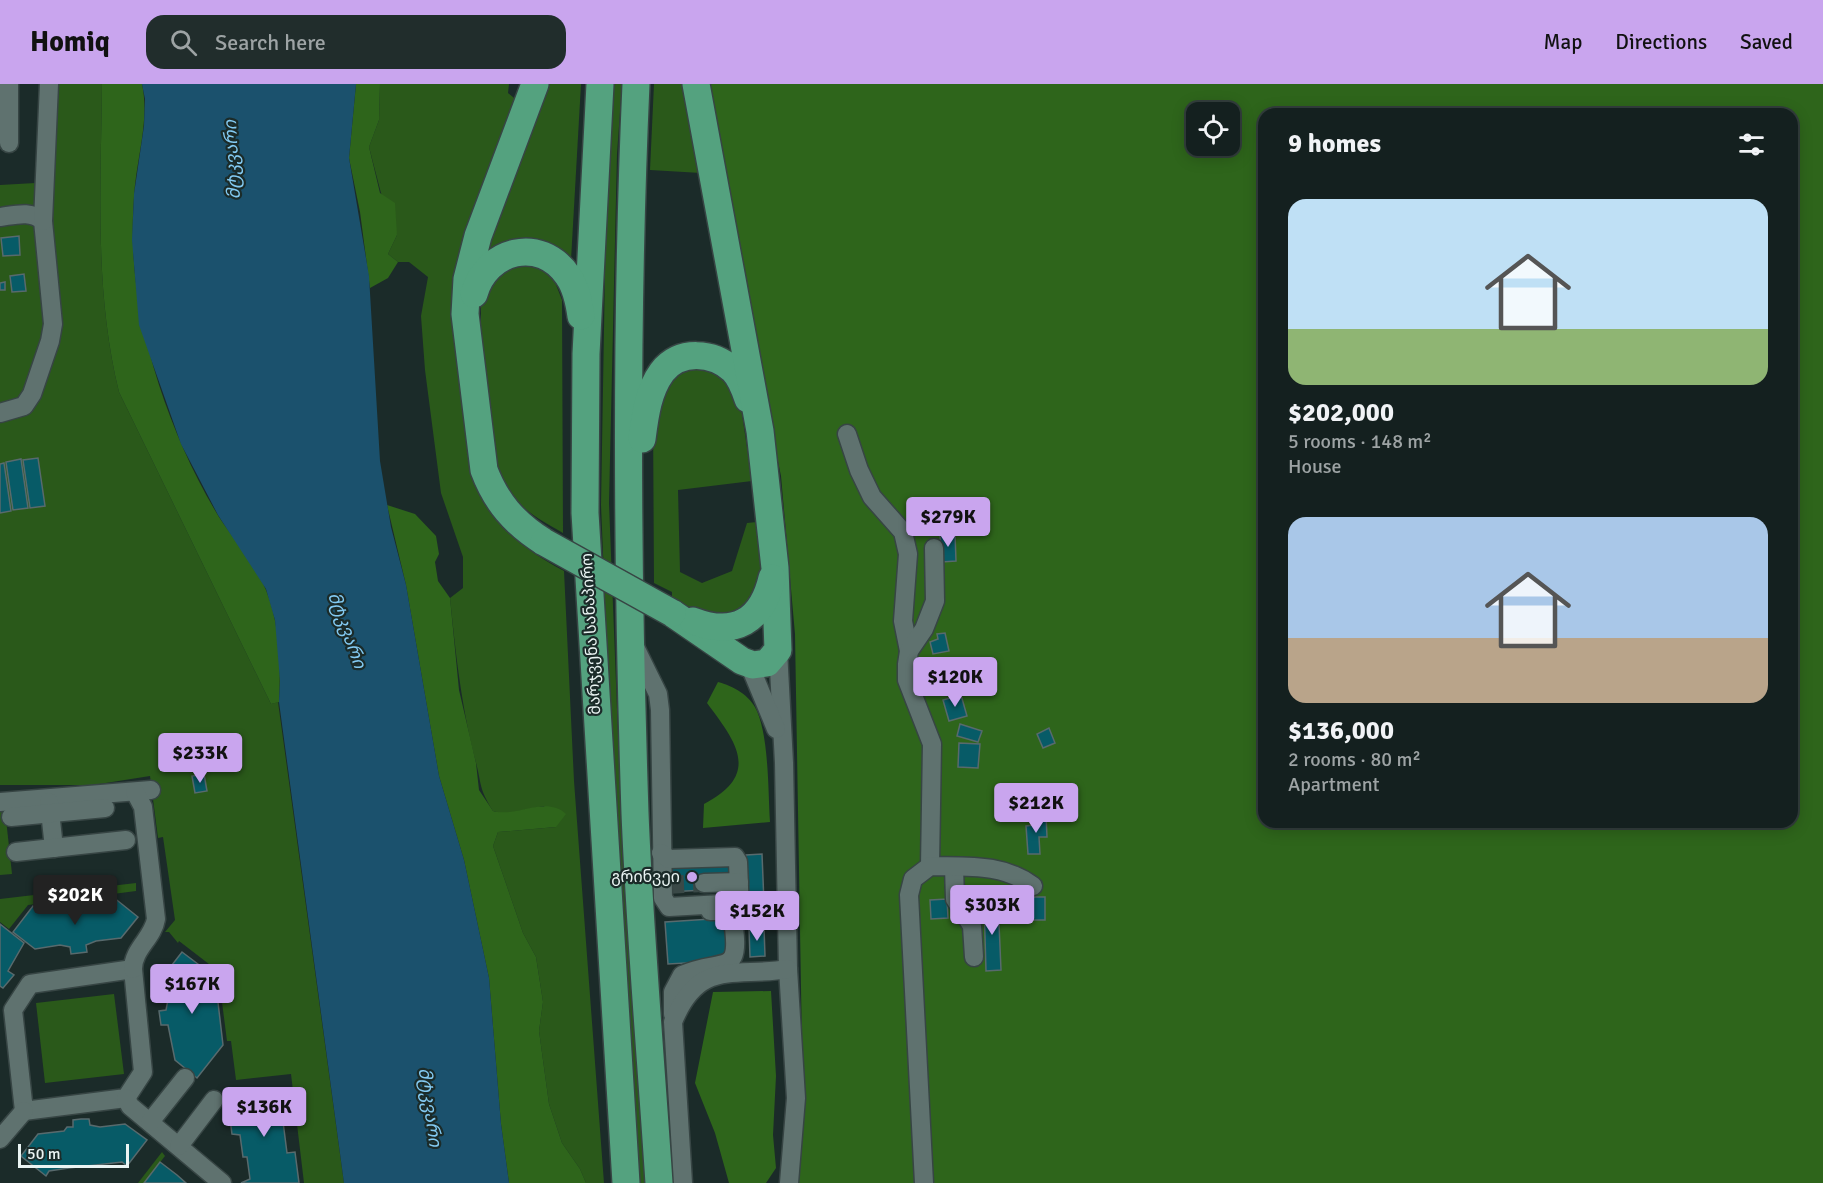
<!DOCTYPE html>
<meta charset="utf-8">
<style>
body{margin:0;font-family:Signika,"Noto Sans Georgian",sans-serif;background:#212d2c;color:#f1f3f6;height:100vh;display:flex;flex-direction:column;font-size:22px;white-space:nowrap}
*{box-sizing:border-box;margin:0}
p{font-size:20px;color:#9da3a4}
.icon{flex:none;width:33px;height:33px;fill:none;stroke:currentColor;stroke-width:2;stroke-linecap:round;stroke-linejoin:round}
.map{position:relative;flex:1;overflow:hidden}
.drawer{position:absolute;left:1258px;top:24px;width:540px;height:720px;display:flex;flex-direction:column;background:#14201f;border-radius:18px;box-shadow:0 3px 15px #0003,0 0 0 2px #333e3d}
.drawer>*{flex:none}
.tools{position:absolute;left:1186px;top:18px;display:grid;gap:12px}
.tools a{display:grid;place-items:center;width:54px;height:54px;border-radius:12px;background:#14201f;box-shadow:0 3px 15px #0003,0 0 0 2px #333e3d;font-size:30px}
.scale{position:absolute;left:18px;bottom:15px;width:111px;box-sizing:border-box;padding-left:6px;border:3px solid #eaf4f3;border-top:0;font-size:16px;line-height:21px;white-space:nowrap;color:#eaf4f3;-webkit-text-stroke:4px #1b2b29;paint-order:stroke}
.price{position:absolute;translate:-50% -51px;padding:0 14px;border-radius:6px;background:#c9a5ee;color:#111;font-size:20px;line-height:39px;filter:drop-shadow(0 2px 3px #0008)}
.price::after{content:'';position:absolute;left:50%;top:36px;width:18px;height:14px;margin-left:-9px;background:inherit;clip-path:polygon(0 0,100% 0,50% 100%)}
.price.active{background:#222;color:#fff}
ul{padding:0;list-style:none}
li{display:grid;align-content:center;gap:12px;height:318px;padding:0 30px}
li span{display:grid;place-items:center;height:186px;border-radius:18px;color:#555}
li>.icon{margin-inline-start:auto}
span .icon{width:108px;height:108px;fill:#fffc;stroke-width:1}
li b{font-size:26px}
h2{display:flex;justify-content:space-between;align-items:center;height:72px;padding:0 30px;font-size:26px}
header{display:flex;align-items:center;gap:36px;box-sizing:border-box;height:84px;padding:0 30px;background:#c9a5ee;color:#111}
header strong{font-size:28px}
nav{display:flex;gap:33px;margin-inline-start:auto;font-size:21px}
.search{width:420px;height:54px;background:#212d2c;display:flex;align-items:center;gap:15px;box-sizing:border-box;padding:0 21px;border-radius:18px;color:#9da3a4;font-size:22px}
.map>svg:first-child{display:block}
.green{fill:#2a591a}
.forest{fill:#2e651b;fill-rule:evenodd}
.water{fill:#1b516d}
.building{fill:#075b67;stroke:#586a6d;stroke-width:1.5}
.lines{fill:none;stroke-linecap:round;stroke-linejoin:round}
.minor-tunnel{stroke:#3a4947;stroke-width:18;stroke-dasharray:18 9;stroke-linecap:butt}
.minor-casing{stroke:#374544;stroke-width:21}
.highway-casing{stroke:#374544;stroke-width:30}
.minor{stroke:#5f726f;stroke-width:18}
.highway{stroke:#54a27f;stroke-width:27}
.highway-bridge-casing{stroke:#374544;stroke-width:30;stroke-linecap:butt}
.highway-bridge{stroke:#54a27f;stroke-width:27}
.poi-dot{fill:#c9a5ee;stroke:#1b2b29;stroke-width:2}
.labels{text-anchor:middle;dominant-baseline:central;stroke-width:4.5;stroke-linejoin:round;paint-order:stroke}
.street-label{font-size:16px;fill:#eaf4f3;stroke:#1b2b29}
.poi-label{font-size:16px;fill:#eaf4f3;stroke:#1b2b29;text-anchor:end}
.water-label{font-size:18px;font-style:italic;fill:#83caf2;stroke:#1b2b29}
</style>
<header>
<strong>Homiq</strong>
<div class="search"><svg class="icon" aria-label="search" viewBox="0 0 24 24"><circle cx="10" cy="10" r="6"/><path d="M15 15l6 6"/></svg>Search here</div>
<nav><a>Map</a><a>Directions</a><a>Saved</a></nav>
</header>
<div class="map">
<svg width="1823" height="1099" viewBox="0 0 1823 1099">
<rect width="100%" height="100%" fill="#1b2b29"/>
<!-- green -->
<g class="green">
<path d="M 55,0 L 102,0 C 101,103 94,207 119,308 L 271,620 L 278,618 L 344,1099 L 304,1099 L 291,990 L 236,996 L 231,957 L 227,957 L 218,887 L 179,857 L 178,859 L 169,848 L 165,848 L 175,836 L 163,753 L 158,754 L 150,692 L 93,701 L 0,701 L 0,101 L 53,98 Z"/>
<path d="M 380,0 L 509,0 L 508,9 L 519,18 L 468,157 L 483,413 C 508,451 524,465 564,487 L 574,697 L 604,1099 L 586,1099 L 580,1085 L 562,1059 L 549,1020 L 539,947 L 543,918 L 536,873 L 523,849 L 493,762 L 498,748 L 556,743 L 544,722 L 503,730 L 493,727 C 478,703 482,700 475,675 C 461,619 456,572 450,514 L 463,504 L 463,473 L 441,409 L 425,286 L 421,232 L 428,193 L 409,178 L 398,178 L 388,170 L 397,151 L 381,109 L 369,63 L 379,36 Z"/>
<polygon points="540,0 581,0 571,176 477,180"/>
<polygon points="612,0 622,0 617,70 609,419 624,804 645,1099 637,1099 617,807 601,421 607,69"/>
<polygon points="654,0 685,0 701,89 650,86"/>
<path d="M 524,174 L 553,193 L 562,216 L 563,449 C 530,430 505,417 496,377 L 481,251 L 481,215 L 494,186 Z"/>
<path d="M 704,274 L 739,310 L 752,397 L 678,406 L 680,488 L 702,499 L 732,487 L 747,439 L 757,438 C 759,461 767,503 747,521 C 740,527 729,531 722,535 L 672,520 L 672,508 L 654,499 L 653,331 L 664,298 Z"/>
<polygon points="5,726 12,790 0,791 0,727"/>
<polygon points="136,799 136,807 28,821 9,845 0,838 0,815"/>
<polygon points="114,910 124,990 45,999 36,919"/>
<polygon points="162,1068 165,1072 144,1099 138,1099"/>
</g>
<!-- forest -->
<g class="forest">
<path d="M 102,0 L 142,0 C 150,37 136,75 134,113 C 129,180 139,237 159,301 C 174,347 194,392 219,433 C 235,457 255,480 266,506 C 280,540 281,582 279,618 L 271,620 L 119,308 C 94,207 101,103 102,0 Z"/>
<polygon points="356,0 380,0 379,36 369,63 380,109 395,119 397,151 388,170 398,178 388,194 370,204 360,128 349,74"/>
<path d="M 700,0 L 1823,0 L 1823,1099 L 797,1099 L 803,1021 L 795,550 L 781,392 ZM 1197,28 L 1230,28 L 1230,62 L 1197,62 ZM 1264,30 L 1792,30 L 1792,738 L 1264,738 Z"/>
<path d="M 387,421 L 415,430 L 436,452 L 439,470 L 435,478 L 438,497 L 450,514 L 459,606 L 476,679 L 479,706 L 493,727 C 516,734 546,711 566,730 L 556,743 L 498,748 L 493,762 L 523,849 L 536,873 L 543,918 L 539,947 L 549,1020 L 562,1059 L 580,1085 L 586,1099 L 509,1099 L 501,1040 L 489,894 L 464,776 L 439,692 L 406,501 Z"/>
<path d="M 718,598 C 733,602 750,611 757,627 C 769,655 768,707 770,738 L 703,744 L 704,720 C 761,690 737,659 707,619 Z"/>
<polygon points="771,907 776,992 773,1051 776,1084 766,1099 729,1099 715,1049 695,999 713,908"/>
</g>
<!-- water -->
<polygon class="water" points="142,0 356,0 349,74 369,192 380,377 391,443 406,501 439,692 464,776 489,894 501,1040 509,1099 344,1099 279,618 280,597 275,536 266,505 218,431 181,360 139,241 132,156 134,110 144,42 145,15"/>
<!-- building -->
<g class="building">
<polygon points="19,152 20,171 3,172 1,154"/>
<polygon points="24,190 26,207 12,208 10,192"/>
<polygon points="5,198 5,206 0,206 0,199"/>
<polygon points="38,374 45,422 30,424 23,376"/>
<polygon points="21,375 28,424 13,426 6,378"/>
<polygon points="4,379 11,427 0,429 0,380"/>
<polygon points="955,449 956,477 941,478 940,450"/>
<polygon points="945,549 949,567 933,570 930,558 938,555 937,550"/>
<polygon points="961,611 967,632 949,637 943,616"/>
<polygon points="960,640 982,647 978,658 957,652"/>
<polygon points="1049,644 1055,659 1043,664 1037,650"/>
<polygon points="959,659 980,660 978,684 958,683"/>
<polygon points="204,690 207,707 195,709 192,692"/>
<polygon points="1046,731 1047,753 1039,753 1040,770 1028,770 1026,742 1033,741 1033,732"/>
<polygon points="762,770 764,819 748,820 746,771"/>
<polygon points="730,778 731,792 705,806 667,808 665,782"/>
<polygon points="113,813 138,833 121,854 96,857 86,861 87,868 71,870 70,863 60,861 35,865 13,848 33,822 39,826 109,820"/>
<rect x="1030" y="813" width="15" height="23"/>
<polygon points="947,815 948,834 931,835 930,816"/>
<polygon points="998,816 1001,886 986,887 984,817"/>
<polygon points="726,834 729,871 722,877 668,880 665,838"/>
<polygon points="0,840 24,859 8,887 14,891 3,904 0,902"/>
<polygon points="764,843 765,872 750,873 749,844"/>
<polygon points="182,868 215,893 223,961 197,994 175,976 168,941 161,941 159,927 166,926 168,916 165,890"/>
<polygon points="279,1006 287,1069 295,1068 299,1099 241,1099 250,1095 247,1073 243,1073 240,1051 232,1050 230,1035 238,1033 235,1010"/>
<polygon points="81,1035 89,1035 90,1041 100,1043 125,1040 147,1056 127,1082 122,1078 69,1084 49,1087 46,1092 21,1072 38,1050 64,1047 67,1043 73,1043 73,1036"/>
<polygon points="160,1078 177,1091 186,1099 144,1099"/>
</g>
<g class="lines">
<!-- minor-tunnel -->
<polyline class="minor-tunnel" points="666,801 704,799"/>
<!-- minor casing -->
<g class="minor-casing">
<g id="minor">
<polyline points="9,59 9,0"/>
<path d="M 0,133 C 15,131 31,126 43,137 L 53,240 L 50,257 L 32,310 L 24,322 L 0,329"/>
<polyline points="43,137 49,0"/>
<polyline points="847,350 859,386 872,413 903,448 908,470 903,537 909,567"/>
<polyline points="634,561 658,610 660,626 663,814 669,823 740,819"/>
<polyline points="778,566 784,679 788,885 796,1014 789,1099"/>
<polyline points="749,580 776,645"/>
<polyline points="0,718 151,706"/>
<polyline points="49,718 54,764"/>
<polyline points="11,733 105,724"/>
<polyline points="16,768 126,756"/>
<polyline points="661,769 669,775 735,773 738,778 740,828"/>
<polyline points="930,782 932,660 907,596 907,580 909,567 924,545 935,517 934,464"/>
<polyline points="954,783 955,815 972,842 974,873"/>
<polyline points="704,799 739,798"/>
<polyline points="740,829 786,827"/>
<polygon points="133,885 143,988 126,1014 24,1027 13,926 30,900"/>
<path d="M 133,885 C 133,865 153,854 156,835 L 143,723 L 135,708"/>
<path d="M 673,930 L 673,908 L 682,891 C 725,872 743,897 732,830 L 728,827 L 710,827"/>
<polyline points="126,1014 130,1022 222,1099"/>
<polyline points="150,1038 185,994"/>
<polyline points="0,1055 24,1027"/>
<polyline points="179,1062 214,1016"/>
<path d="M 683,1099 L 673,938 C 699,874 734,894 788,885"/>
<path d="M 924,1099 L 909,811 L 913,795 L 930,782 C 967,783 1002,779 1033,802"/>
</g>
</g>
<!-- highway casing -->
<g class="highway-casing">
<g id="highway">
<path d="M 535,0 L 478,152 L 467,195 L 465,230 L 484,386 C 496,418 514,439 544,458"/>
<polyline points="600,0 586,270 585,429 626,1099"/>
<path d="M 636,0 C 625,243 627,487 635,729 C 640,853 651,976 659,1099"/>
<path d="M 474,210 C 486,166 540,151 568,192 C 576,203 579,218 581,232"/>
<path d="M 642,355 C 645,332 648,307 662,288 C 680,265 713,268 733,286 C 740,293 745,306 748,315"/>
<polyline points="672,529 742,577 753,581 767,579 778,566 775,484 760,347 696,0"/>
<path d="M 693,537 C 735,553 762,537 772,494"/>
</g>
</g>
<!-- minor -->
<use href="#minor" class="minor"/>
<!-- highway -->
<use href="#highway" class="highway"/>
<!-- highway-bridge casing -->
<g class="highway-bridge-casing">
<polyline id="highway-bridge" points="544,458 672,529"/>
</g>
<!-- highway-bridge -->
<use href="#highway-bridge" class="highway-bridge"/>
</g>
<!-- markers -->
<circle class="poi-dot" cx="692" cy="793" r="6"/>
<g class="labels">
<!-- street labels -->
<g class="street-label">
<text transform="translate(591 550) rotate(-93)">მარჯვენა სანაპირო</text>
</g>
<!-- poi labels -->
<g class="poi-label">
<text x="680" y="793">გრინვეი</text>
</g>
<!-- water labels -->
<g class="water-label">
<text transform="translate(232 76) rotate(-93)">მტკვარი</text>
<text transform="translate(347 546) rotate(70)">მტკვარი</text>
<text transform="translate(430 1023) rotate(82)">მტკვარი</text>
</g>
</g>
</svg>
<div class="tools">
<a><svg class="icon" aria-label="locate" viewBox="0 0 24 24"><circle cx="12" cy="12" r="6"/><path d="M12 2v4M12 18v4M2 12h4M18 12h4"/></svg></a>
</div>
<div class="scale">50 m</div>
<b class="price" style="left:948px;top:464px">$279K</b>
<b class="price" style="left:955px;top:624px">$120K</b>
<b class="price" style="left:200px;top:700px">$233K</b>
<b class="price" style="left:1036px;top:750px">$212K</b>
<b class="price active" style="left:75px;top:842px">$202K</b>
<b class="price" style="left:992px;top:852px">$303K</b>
<b class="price" style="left:757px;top:858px">$152K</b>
<b class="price" style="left:192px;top:931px">$167K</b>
<b class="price" style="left:264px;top:1054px">$136K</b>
<section class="drawer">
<h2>9 homes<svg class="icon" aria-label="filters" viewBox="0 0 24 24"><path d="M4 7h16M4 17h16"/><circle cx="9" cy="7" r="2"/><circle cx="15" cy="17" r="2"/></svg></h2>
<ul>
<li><span style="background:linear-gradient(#bfe0f5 70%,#8fb573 0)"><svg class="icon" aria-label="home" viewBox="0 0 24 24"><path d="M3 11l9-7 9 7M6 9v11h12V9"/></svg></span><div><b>$202,000</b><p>5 rooms · 148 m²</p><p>House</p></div></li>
<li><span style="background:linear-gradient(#a9c7e8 65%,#b9a48a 0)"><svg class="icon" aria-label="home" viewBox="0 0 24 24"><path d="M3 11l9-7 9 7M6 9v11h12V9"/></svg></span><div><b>$136,000</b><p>2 rooms · 80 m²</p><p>Apartment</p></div></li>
</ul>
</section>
</div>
